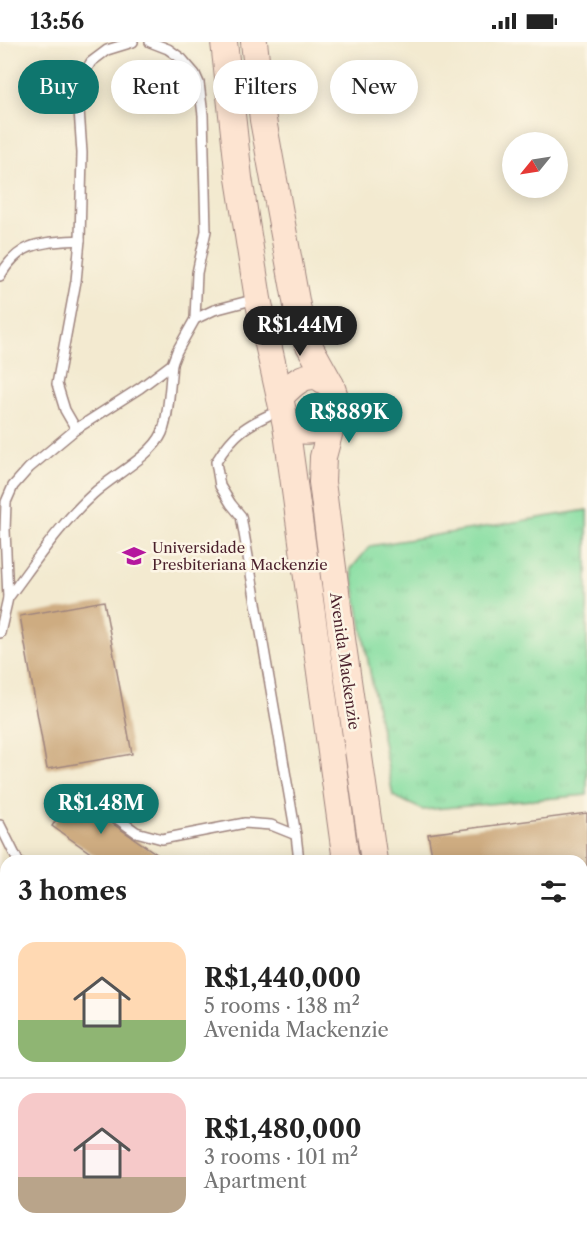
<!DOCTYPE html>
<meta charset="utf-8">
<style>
body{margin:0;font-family:"Libre Caslon Text",serif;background:#f6f6f6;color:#222;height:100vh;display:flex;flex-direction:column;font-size:22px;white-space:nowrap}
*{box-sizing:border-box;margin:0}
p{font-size:20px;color:#767676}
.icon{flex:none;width:33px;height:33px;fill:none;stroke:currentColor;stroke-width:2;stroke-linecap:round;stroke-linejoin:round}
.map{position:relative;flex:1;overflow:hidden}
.sheet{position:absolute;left:0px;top:813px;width:588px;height:384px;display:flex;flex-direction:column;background:#fff;border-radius:18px 18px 0 0;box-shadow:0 3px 15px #0003}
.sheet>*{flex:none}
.guide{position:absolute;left:18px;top:18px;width:552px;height:54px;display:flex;gap:12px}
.needle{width:39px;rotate:240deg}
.fabs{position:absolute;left:502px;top:90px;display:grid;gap:12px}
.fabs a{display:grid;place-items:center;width:66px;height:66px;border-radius:50%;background:#fff;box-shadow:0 3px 15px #0003;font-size:30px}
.price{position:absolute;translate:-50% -51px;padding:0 14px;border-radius:21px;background:#0f766e;color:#fff;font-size:20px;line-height:39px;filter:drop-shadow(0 2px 3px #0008)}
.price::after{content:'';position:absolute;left:50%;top:36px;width:18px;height:14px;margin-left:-9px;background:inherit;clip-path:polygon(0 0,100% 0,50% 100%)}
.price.selected{background:#222;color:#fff}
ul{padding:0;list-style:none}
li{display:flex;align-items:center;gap:18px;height:150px;padding:0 18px}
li+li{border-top:2px solid #e0e0e0}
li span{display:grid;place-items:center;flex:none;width:168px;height:120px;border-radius:18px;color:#555}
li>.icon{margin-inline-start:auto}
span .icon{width:72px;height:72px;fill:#fffc;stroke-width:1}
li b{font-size:26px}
h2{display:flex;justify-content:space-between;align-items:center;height:72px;padding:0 18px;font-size:26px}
.pill{padding:0 21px;border-radius:27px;background:#fff;box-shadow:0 3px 15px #0003;font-size:21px;line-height:54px}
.pill.selected{background:#0f766e;color:#fff}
.status{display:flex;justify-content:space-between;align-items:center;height:42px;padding:0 30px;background:#fff;direction:ltr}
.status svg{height:16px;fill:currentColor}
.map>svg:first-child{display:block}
.grass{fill:url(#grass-tufts);stroke:#687e66;stroke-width:1.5}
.building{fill:#ceac81}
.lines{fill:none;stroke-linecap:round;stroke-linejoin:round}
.lane-casing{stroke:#9e847e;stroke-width:12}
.street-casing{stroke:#9e847e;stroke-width:21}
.secondary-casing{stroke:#9e847e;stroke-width:28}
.lane{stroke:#fff;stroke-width:9}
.street{stroke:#fff;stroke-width:18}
.secondary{stroke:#fde4d1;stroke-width:26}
.labels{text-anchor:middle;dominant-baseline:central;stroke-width:5;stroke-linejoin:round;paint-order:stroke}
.poi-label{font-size:15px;fill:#4a1f2b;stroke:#fcf5e5;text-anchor:start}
.street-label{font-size:15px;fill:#4a1f2b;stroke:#fcf5e5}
</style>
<div class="status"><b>13:56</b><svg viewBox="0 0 49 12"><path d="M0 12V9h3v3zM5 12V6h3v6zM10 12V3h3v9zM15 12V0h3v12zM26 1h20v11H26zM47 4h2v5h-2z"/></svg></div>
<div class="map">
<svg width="587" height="1197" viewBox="0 0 587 1197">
<defs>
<pattern id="grass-tufts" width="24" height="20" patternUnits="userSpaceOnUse" patternTransform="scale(1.5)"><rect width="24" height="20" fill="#87dea2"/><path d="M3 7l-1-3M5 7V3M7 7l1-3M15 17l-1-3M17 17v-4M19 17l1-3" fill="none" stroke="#76be8c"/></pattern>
</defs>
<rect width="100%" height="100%" fill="#fcf5e5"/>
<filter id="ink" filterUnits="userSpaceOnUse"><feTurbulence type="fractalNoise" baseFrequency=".0167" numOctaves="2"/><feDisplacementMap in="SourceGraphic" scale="12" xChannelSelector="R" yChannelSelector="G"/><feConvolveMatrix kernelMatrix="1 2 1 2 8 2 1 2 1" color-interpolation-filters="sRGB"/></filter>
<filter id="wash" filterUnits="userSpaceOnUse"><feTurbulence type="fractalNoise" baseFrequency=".008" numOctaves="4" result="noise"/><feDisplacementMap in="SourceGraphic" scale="24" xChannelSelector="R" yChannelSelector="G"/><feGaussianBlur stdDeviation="1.35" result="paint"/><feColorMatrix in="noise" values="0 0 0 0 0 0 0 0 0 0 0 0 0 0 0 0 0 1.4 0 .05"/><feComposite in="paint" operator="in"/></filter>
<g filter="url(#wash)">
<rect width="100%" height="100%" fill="#f3ead0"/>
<!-- grass -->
<polygon class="grass" points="587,468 587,753 423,768 393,754 351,527 370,504"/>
<g id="blocks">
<!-- building -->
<g class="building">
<polygon points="104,559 132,712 47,727 20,574"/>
<polygon points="72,754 167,819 102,819 52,784"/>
<polygon points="587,771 587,965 582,966 582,819 433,819 428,792"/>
<polygon points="582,1031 587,1045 587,1068 582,1069"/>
</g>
</g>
</g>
<g filter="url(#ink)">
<use href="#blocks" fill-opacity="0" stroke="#9e847e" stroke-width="1.5"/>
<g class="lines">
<!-- lane casing -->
<g class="lane-casing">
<g id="lane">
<polyline points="150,0 168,7 182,17 195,32 199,41 203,73 206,189 197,231 195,277"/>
<path d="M 0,234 C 21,198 42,201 80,198"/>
<path d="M 280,368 C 248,382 234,390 216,420 L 220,444 L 231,462 L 241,474 L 296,793 L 299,819"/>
<polyline points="76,387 65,368 57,342 76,239 80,198 82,111 78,53 82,35 91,20 107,8 133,0"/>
<path d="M 8,556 C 35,520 60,482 93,452 C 112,434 152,414 162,391 C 169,374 170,341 172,322"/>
<polyline points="0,591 8,556 5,488 6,460 13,444 29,426 76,387 140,346 172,322 177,309 195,277 214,268 256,257"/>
<polyline points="87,755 136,790 162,797 245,781 271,783 296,793"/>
<polyline points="0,783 18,819"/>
<polyline points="0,1021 6,1013"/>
<polyline points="0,1064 6,1091"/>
<polyline points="582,1160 587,1160"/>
<polyline points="46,1191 50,1197"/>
<polyline points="275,1191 276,1197"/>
<polyline points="18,1197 19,1194 23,1191"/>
<polyline points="298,1197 303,1191"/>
</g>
</g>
<!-- street casing -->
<g class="street-casing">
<polyline id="street" points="582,1175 587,1174"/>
</g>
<!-- secondary casing -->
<g class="secondary-casing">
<g id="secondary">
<polyline points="224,0 239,136 258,257 286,383 346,819"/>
<polyline points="254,0 263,78 297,264 305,296 331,343 335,355 335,370 323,415 322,440 342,597 374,819"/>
<path d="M 280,355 C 290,345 302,331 318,335 C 322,337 327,341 331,343"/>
<path d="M 286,383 C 303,393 317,389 333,378"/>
<polyline points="452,1191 455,1197"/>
<polyline points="351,1197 353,1191"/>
<polyline points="382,1197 397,1191"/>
</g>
</g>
<!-- lane -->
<use href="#lane" class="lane"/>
<!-- street -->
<use href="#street" class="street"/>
<!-- secondary -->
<use href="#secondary" class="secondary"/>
</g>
</g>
<!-- icons -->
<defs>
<g id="university-bare" transform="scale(1.8)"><path d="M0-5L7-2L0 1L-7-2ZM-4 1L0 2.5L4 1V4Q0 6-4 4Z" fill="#b5179e" stroke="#fcf5e5" stroke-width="2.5" paint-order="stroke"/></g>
</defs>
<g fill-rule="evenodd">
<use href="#university-bare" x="134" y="514"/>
</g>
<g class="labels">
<!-- poi labels -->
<g class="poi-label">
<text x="152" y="505">Universidade<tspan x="152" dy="17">Presbiteriana Mackenzie</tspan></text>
</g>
<!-- street labels -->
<g class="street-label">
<text transform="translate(345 619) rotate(82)">Avenida Mackenzie</text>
</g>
</g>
</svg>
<div class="fabs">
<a><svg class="needle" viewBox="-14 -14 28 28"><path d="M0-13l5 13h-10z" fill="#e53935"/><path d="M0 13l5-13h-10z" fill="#767676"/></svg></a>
</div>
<b class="price selected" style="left:300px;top:315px">R$1.44M</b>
<b class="price" style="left:349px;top:402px">R$889K</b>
<b class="price" style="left:101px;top:793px">R$1.48M</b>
<div class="guide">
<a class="pill selected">Buy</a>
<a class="pill">Rent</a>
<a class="pill">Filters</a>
<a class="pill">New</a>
</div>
<section class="sheet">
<h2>3 homes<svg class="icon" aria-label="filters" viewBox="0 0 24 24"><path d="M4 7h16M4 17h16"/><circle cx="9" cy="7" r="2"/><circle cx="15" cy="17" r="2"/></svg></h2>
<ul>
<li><span style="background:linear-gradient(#ffd9b3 65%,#8fb573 0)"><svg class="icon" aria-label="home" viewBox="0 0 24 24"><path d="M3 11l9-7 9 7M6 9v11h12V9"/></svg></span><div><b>R$1,440,000</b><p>5 rooms · 138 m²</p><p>Avenida Mackenzie</p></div></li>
<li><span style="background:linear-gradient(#f6c9c9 70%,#b9a48a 0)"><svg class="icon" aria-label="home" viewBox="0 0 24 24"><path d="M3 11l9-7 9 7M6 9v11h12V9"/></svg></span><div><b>R$1,480,000</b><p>3 rooms · 101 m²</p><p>Apartment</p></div></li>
</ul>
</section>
</div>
